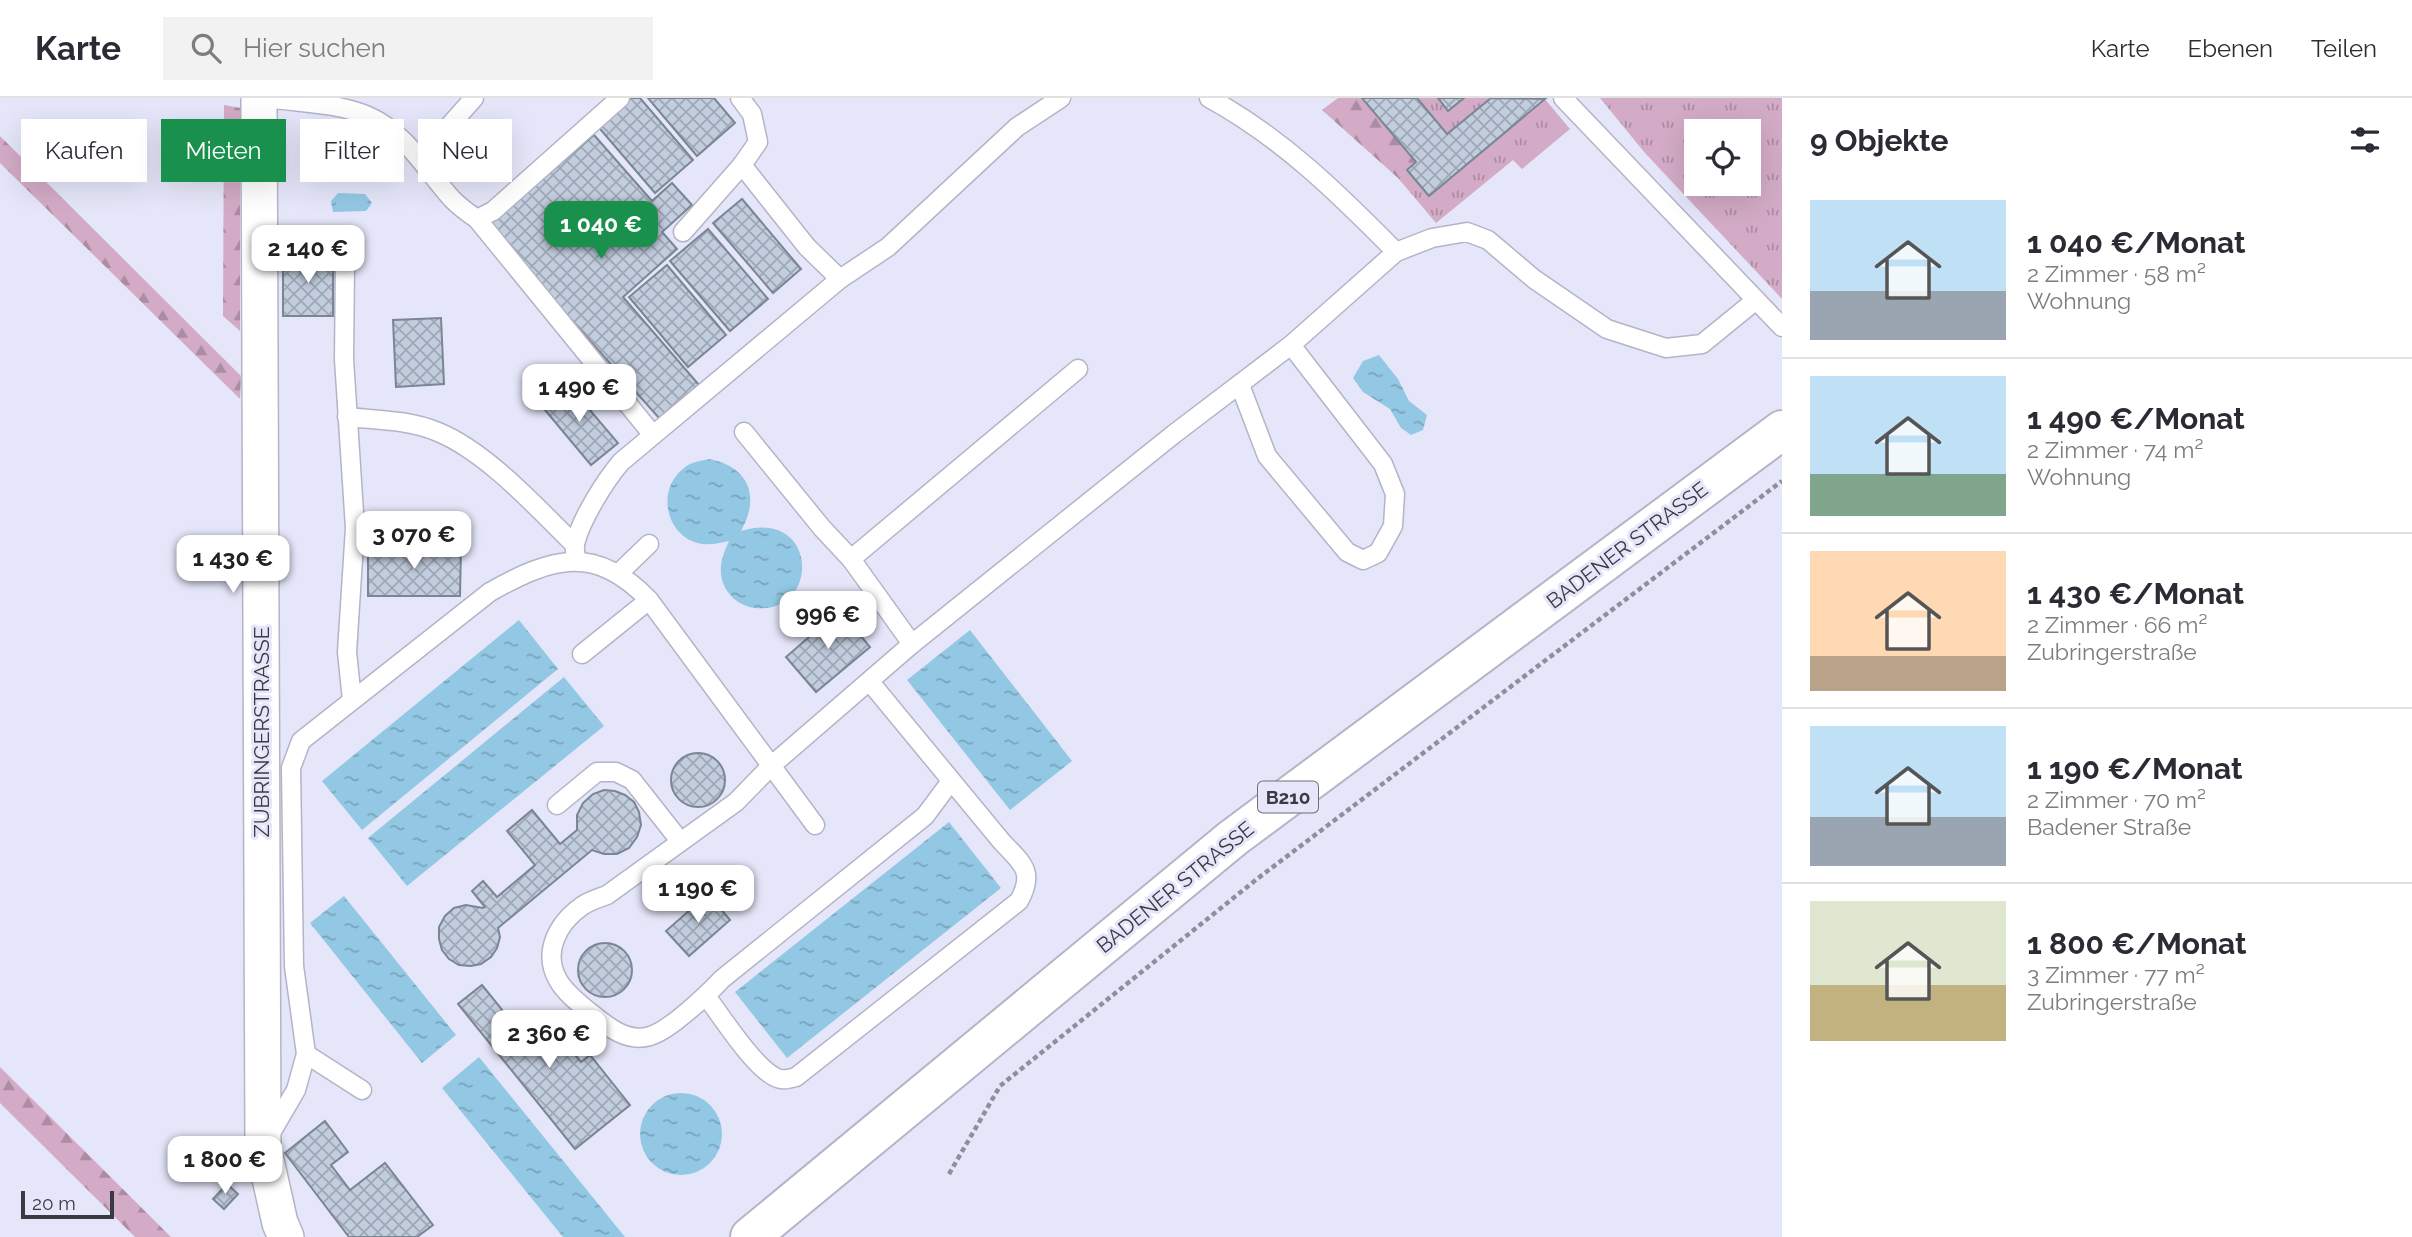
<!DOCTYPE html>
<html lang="de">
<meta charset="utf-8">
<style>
body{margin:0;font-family:Raleway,sans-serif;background:#f2f2f3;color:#2b2b33;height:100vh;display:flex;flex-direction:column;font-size:26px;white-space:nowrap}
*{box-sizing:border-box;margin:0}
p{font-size:23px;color:#7c7c81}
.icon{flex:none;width:38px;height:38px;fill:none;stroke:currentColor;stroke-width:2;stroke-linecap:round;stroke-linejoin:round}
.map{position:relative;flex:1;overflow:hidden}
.drawer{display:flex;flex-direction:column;background:#fff;width:630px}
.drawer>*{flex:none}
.guide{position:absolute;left:21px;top:21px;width:665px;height:63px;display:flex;gap:14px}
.buttons{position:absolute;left:1684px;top:21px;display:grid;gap:14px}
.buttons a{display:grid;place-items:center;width:77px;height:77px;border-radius:0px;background:#fff;box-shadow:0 7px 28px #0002;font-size:35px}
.scale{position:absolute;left:21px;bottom:18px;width:93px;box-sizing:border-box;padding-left:7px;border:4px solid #3a3a42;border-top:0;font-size:19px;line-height:24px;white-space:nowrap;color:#3a3a42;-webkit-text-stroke:5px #e5e6f9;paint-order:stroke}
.price{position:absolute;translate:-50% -60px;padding:0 16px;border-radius:14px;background:#fff;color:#222;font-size:23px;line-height:46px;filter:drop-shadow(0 2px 4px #0008)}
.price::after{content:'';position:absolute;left:50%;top:42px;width:21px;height:16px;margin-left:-10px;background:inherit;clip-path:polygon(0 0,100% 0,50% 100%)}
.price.on{background:#19914d;color:#fff}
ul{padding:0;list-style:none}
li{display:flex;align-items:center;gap:21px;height:175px;padding:0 28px}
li+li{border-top:2px solid #e1e1e2}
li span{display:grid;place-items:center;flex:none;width:196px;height:140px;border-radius:0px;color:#555}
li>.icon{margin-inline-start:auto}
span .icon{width:84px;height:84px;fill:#fffc;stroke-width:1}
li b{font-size:30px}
h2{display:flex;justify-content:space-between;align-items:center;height:84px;padding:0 28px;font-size:30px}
.pill{padding:0 24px;border-radius:0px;background:#fff;box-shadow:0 7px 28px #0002;font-size:24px;line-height:63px}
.pill.on{background:#19914d;color:#fff}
header{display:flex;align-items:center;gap:42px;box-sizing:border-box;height:98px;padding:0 35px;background:#fff;border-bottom:2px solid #e1e1e2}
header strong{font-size:33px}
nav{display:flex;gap:38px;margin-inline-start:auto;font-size:24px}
.search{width:490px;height:63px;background:#f2f2f3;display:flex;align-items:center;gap:18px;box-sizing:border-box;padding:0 24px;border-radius:0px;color:#7c7c81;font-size:26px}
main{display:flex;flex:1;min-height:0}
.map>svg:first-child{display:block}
.grass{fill:url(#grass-tufts);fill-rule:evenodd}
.forest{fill:url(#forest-firs)}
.water{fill:url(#water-ripples)}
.building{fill:url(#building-cross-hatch);stroke:#7b8695;stroke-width:2}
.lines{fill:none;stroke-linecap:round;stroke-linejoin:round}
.service-casing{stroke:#b4b4c7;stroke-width:21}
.minor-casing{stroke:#b4b4c7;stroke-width:38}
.primary-casing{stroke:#b4b4c7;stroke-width:42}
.path{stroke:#8e8e9c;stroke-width:4.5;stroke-dasharray:5 3.5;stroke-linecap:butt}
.service{stroke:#fff;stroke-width:18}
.minor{stroke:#fff;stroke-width:35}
.primary{stroke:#fff;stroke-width:38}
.labels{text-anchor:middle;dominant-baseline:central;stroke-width:6;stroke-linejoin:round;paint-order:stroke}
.shield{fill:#e5e6f9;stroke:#6d6e79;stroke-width:2}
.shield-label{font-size:19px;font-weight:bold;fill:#3a3a42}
.street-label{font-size:21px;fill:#3a3a42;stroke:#e5e6f9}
</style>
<header>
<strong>Karte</strong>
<div class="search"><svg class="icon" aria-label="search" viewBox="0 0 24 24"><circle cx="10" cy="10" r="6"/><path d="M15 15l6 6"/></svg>Hier suchen</div>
<nav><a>Karte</a><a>Ebenen</a><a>Teilen</a></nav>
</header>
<main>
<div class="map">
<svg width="1782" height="1139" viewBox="0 0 1782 1139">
<defs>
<pattern id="grass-tufts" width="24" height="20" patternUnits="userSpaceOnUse" patternTransform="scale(1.75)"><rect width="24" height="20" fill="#d3abc6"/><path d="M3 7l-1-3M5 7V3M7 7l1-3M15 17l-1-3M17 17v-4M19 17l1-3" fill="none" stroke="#ac8ca2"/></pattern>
<pattern id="forest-firs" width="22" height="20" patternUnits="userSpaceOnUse" patternTransform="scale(1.75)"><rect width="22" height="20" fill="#d3abc6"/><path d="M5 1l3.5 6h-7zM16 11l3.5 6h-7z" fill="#ac8ca2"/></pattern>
<pattern id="water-ripples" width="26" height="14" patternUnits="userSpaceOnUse" patternTransform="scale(1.75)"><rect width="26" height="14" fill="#93c8e4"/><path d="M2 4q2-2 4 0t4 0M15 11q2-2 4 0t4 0" fill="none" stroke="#79a3ba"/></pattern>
<pattern id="building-cross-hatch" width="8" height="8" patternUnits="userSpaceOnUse" patternTransform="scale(1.75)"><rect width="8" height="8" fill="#c2cdde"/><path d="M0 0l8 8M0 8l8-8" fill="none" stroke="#9fa7b6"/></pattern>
</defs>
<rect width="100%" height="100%" fill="#e5e6f9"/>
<!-- grass -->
<g class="grass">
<polygon points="1362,0 1544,0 1570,31 1522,71 1513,62 1436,125 1398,80 1415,65"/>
<path d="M 1600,0 L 1782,0 L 1782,201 L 1645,55 ZM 1696,33 L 1748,33 L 1748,86 L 1696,86 Z"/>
</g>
<!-- forest -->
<g class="forest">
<polygon points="1338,0 1362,0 1416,64 1398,80 1322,12"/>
<polygon points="224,7 246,11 240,40 240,233 223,218"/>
<polygon points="0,38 241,278 240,301 0,65"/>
<polygon points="0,969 171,1139 135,1139 0,1005"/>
</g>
<!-- water -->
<g class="water">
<polygon points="338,95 365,96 372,105 366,113 333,114 331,103"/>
<polygon points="1379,257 1398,281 1409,303 1427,317 1423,332 1411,337 1401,330 1390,311 1363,294 1353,280 1363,263"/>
<path d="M 709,361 C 750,369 760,399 741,433 C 819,409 821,517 755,510 C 745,509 734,503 728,494 C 716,477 721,460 729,443 C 720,445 711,447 702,446 C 666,440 655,392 684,370 C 691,364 700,363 709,361 Z"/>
<polygon points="519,522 558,571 362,732 322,683"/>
<polygon points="970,532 1072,663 1010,712 907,582"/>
<polygon points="564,579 604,628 407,788 368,740"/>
<polygon points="949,724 1001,790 787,960 735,894"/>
<polygon points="344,798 456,937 422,965 310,825"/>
<polygon points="479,959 625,1139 563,1139 442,990"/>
<circle cx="681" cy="1036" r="41"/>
</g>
<!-- building -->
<g class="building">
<polygon points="624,0 640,0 693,62 655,95 595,25"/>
<polygon points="648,0 714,0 735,25 697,58"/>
<polygon points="1362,0 1417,0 1447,36 1491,0 1545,1 1429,98 1407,72 1416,64"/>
<polygon points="1438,0 1464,0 1448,13"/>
<polygon points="594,37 652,103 672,85 692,107 662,134 677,151 623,199 699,287 660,321 487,128"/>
<polygon points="742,101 801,171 773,195 713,125"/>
<polygon points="708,131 768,201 730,233 670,163"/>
<rect x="283" y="157" width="50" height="61"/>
<polygon points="667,167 726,237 688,269 629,199"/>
<polygon points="441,220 444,286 396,289 393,222"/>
<polygon points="566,284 618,345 591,367 540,306"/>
<polygon points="368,449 461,449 460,498 368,498"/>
<polygon points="840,512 870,549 816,594 786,559"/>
<circle cx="698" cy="682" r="27"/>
<polygon points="604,692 615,693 625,697 634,704 639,714 641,727 637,739 629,750 617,756 604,756 592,752 498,830 500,839 497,850 491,859 481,866 471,868 459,867 449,861 442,852 439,841 439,829 445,818 454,810 466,807 483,810 485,809 472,793 483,783 497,799 535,767 507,733 532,712 560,746 577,732 577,717 583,705 593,696"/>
<polygon points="708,796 730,822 689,858 666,833"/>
<circle cx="605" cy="872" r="27"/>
<polygon points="482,887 520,934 542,916 581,964 590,957 630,1007 575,1051 458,906"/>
<polygon points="325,1023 348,1054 331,1067 350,1092 385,1065 433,1127 417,1139 349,1139 285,1055"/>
<polygon points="227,1086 238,1096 224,1111 213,1101"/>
</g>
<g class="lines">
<!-- service casing -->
<g class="service-casing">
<g id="service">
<path d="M 268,0 C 300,5 338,5 368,18 C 405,34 426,72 452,101 C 459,108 468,115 477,121 L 653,337"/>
<polyline points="740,0 752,16 758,44 742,67 807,149 840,181"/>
<path d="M 1209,0 C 1281,39 1339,96 1396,154"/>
<polyline points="1563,0 1782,229"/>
<polyline points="420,61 474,0"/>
<polyline points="477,121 493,113 620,0"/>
<polyline points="683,134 742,67"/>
<polyline points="345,167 344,261 355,430 347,554 352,602"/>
<polyline points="1240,287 1267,358 1347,454 1363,462 1378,455 1393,428 1395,396 1383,366 1291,247"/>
<path d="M 347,319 C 377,322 410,322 438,334 C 487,354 537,410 575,447"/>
<polyline points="744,334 822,430 851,461"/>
<path d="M 576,462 C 576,457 574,451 575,446 C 581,421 605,383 621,364 L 840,181 L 888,149 L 1017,29 L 1061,0"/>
<polyline points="619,475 649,446"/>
<polyline points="912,546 851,461 1078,271"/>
<polyline points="582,556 649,502"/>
<path d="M 951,683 L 925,718 L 722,881 C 708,896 669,933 650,938 C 628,945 608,929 592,916 C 581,907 565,895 558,882 C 542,854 558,825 582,808 C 589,803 599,800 607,797 L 736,704 L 772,667 L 912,546 L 1174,336 L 1291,247 L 1396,154 L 1432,140 L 1467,134 L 1488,142 L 1534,181 L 1607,231 L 1666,250 L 1702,246 L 1756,202"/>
<polyline points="557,707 597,674 616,674 632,682 680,743"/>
<path d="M 706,898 C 722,919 753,968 775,979 C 782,983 788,981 796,979 L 1019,803 C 1035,774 1023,766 1002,744 L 870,584"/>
<polyline points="306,956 362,992"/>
<path d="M 268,1040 L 296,992 L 306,956 L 294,868 L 291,670 L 301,643 L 490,494 C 552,459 595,446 649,502 L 815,727"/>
</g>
</g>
<!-- minor casing -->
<g class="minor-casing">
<polyline id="minor" points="259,0 263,1049 280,1125 286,1139"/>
</g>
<!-- primary casing -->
<g class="primary-casing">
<polyline id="primary" points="750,1139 1233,740 1782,332"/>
</g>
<!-- path -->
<polyline class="path" points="949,1076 1000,988 1257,781 1782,383"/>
<!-- service -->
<use href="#service" class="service"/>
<!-- minor -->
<use href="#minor" class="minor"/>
<!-- primary -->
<use href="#primary" class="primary"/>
</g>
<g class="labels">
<!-- shield labels -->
<rect class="shield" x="1258" y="683.5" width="60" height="31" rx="5"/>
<g class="shield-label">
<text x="1288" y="699">B210</text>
</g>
<!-- street labels -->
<g class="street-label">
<text transform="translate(1627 447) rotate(-37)">BADENER STRASSE</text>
<text transform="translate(261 634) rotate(-90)">ZUBRINGERSTRASSE</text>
<text transform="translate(1175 789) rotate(-39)">BADENER STRASSE</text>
</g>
</g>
</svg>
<div class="buttons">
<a><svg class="icon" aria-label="locate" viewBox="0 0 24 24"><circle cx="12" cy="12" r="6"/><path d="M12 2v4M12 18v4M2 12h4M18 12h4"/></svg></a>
</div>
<div class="scale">20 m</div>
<b class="price on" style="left:601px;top:163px">1 040 €</b>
<b class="price" style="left:308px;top:187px">2 140 €</b>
<b class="price" style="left:579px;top:326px">1 490 €</b>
<b class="price" style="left:414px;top:473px">3 070 €</b>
<b class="price" style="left:233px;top:497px">1 430 €</b>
<b class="price" style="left:828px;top:553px">996 €</b>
<b class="price" style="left:698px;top:827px">1 190 €</b>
<b class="price" style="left:549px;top:972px">2 360 €</b>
<b class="price" style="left:225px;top:1098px">1 800 €</b>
<div class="guide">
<a class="pill">Kaufen</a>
<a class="pill on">Mieten</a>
<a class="pill">Filter</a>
<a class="pill">Neu</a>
</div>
</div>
<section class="drawer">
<h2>9 Objekte<svg class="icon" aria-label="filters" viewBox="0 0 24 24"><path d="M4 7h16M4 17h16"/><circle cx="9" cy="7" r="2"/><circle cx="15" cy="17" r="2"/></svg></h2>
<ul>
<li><span style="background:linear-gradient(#bfe0f5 65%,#9aa5b1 0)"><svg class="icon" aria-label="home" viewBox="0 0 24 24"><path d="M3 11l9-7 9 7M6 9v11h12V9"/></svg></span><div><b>1 040 €/Monat</b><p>2 Zimmer · 58 m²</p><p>Wohnung</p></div></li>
<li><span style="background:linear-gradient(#bfe0f5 70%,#7fa58c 0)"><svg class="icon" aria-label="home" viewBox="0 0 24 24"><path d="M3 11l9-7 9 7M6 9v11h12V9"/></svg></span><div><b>1 490 €/Monat</b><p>2 Zimmer · 74 m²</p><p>Wohnung</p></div></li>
<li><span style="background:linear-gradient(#ffd9b3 75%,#b9a48a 0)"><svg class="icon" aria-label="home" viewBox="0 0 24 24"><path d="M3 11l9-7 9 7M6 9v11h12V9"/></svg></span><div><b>1 430 €/Monat</b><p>2 Zimmer · 66 m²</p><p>Zubringerstraße</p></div></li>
<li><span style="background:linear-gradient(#bfe0f5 65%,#9aa5b1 0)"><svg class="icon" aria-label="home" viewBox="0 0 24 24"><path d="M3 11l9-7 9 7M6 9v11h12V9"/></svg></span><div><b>1 190 €/Monat</b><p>2 Zimmer · 70 m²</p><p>Badener Straße</p></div></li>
<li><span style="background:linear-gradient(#dfe7d0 60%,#c2b280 0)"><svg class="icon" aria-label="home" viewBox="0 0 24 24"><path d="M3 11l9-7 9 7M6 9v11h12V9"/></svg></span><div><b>1 800 €/Monat</b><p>3 Zimmer · 77 m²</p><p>Zubringerstraße</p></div></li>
</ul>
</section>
</main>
